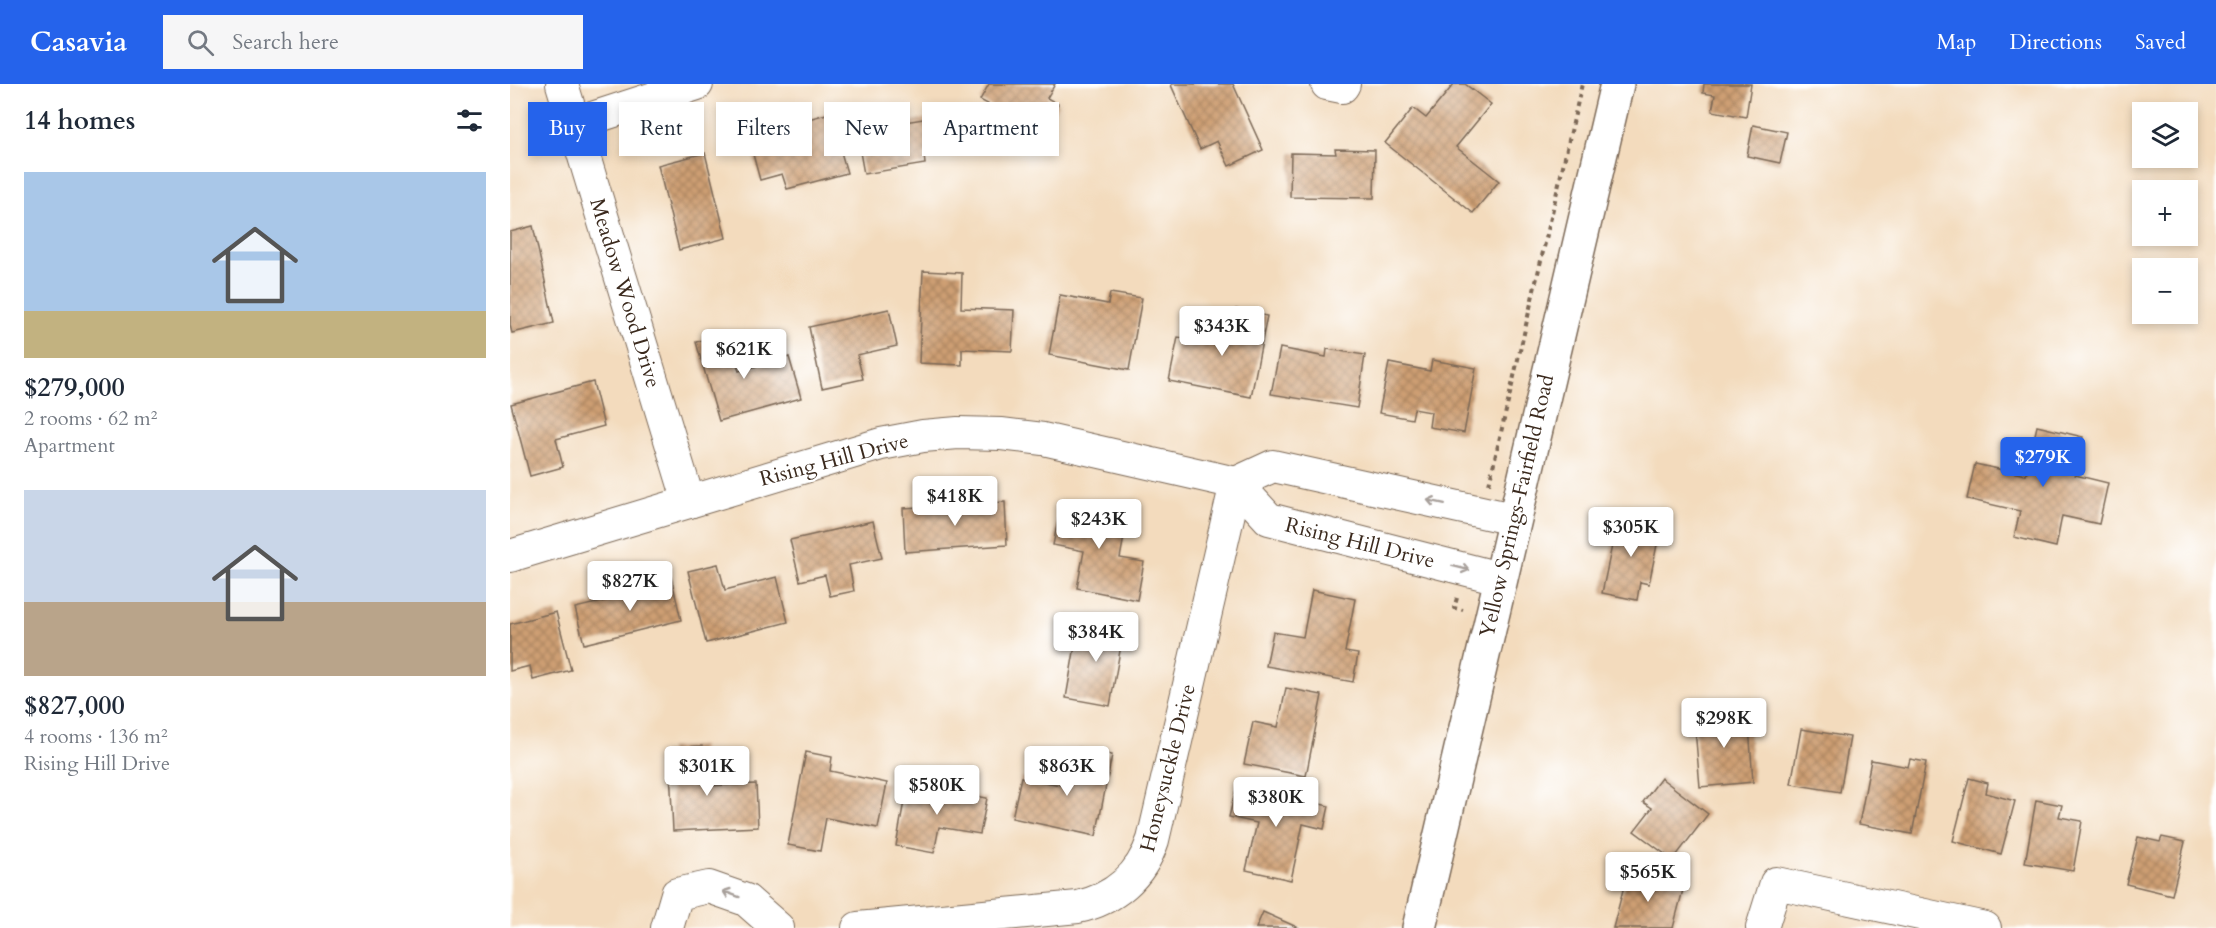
<!DOCTYPE html>
<meta charset="utf-8">
<style>
body{margin:0;font-family:Cardo,serif;background:#f6f6f7;color:#1f2937;height:100vh;display:flex;flex-direction:column;font-size:22px;white-space:nowrap}
*{box-sizing:border-box;margin:0}
p{font-size:20px;color:#747a83}
.icon{flex:none;width:33px;height:33px;fill:none;stroke:currentColor;stroke-width:2;stroke-linecap:round;stroke-linejoin:round}
.map{position:relative;flex:1;overflow:hidden}
.sheet{display:flex;flex-direction:column;background:#fff;width:510px}
.sheet>*{flex:none}
.guide{position:absolute;left:18px;top:18px;width:570px;height:54px;display:flex;gap:12px}
.tools{position:absolute;left:1622px;top:18px;display:grid;gap:12px}
.tools a{display:grid;place-items:center;width:66px;height:66px;border-radius:0px;background:#fff;box-shadow:0 3px 9px #0003;font-size:30px}
.price{position:absolute;translate:-50% -51px;padding:0 14px;border-radius:6px;background:#fff;color:#222;font-size:20px;line-height:39px;filter:drop-shadow(0 2px 3px #0008)}
.price::after{content:'';position:absolute;left:50%;top:36px;width:18px;height:14px;margin-left:-9px;background:inherit;clip-path:polygon(0 0,100% 0,50% 100%)}
.price.current{background:#2563eb;color:#fff}
ul{padding:0;list-style:none}
li{display:grid;align-content:center;gap:12px;height:318px;padding:0 24px}
li span{display:grid;place-items:center;height:186px;border-radius:0px;color:#555}
li>.icon{margin-inline-start:auto}
span .icon{width:108px;height:108px;fill:#fffc;stroke-width:1}
li b{font-size:26px}
h2{display:flex;justify-content:space-between;align-items:center;height:72px;padding:0 24px;font-size:26px}
.pill{padding:0 21px;border-radius:0px;background:#fff;box-shadow:0 3px 9px #0003;font-size:21px;line-height:54px}
.pill.current{background:#2563eb;color:#fff}
header{display:flex;align-items:center;gap:36px;box-sizing:border-box;height:84px;padding:0 30px;background:#2563eb;color:#fff}
header strong{font-size:28px}
nav{display:flex;gap:33px;margin-inline-start:auto;font-size:21px}
.search{width:420px;height:54px;background:#f6f6f7;display:flex;align-items:center;gap:15px;box-sizing:border-box;padding:0 21px;border-radius:0px;color:#747a83;font-size:22px}
main{display:flex;flex:1;min-height:0}
.map>svg:first-child{display:block}
.building{fill:url(#building-cross-hatch)}
.lines{fill:none;stroke-linecap:round;stroke-linejoin:round}
.minor-casing{stroke:#7b6856;stroke-width:34}
.major-casing{stroke:#7b6856;stroke-width:36}
.path{stroke:#7b6856;stroke-width:4;stroke-dasharray:4.5 4.5;stroke-linecap:butt}
.minor{stroke:#fff;stroke-width:32}
.major{stroke:#fff;stroke-width:33}
.oneway{stroke:#a79f9a}
.labels{text-anchor:middle;dominant-baseline:central;stroke-width:4.5;stroke-linejoin:round;paint-order:stroke}
.street-label{font-size:21px;fill:#3b2a1e;stroke:#fff}
</style>
<header>
<strong>Casavia</strong>
<div class="search"><svg class="icon" aria-label="search" viewBox="0 0 24 24"><circle cx="10" cy="10" r="6"/><path d="M15 15l6 6"/></svg>Search here</div>
<nav><a>Map</a><a>Directions</a><a>Saved</a></nav>
</header>
<main>
<section class="sheet">
<h2>14 homes<svg class="icon" aria-label="filters" viewBox="0 0 24 24"><path d="M4 7h16M4 17h16"/><circle cx="9" cy="7" r="2"/><circle cx="15" cy="17" r="2"/></svg></h2>
<ul>
<li><span style="background:linear-gradient(#a9c7e8 75%,#c2b280 0)"><svg class="icon" aria-label="home" viewBox="0 0 24 24"><path d="M3 11l9-7 9 7M6 9v11h12V9"/></svg></span><div><b>$279,000</b><p>2 rooms · 62 m²</p><p>Apartment</p></div></li>
<li><span style="background:linear-gradient(#c9d6e8 60%,#b9a48a 0)"><svg class="icon" aria-label="home" viewBox="0 0 24 24"><path d="M3 11l9-7 9 7M6 9v11h12V9"/></svg></span><div><b>$827,000</b><p>4 rooms · 136 m²</p><p>Rising Hill Drive</p></div></li>
</ul>
</section>
<div class="map">
<svg width="1706" height="844" viewBox="0 0 1706 844">
<defs>
<pattern id="building-cross-hatch" width="8" height="8" patternUnits="userSpaceOnUse" patternTransform="scale(1.5)"><rect width="8" height="8" fill="#ce9f73"/><path d="M0 0l8 8M0 8l8-8" fill="none" stroke="#a8825e"/></pattern>
</defs>
<rect width="100%" height="100%" fill="#fff"/>
<filter id="ink" filterUnits="userSpaceOnUse"><feTurbulence type="fractalNoise" baseFrequency=".0167" numOctaves="2"/><feDisplacementMap in="SourceGraphic" scale="12" xChannelSelector="R" yChannelSelector="G"/><feConvolveMatrix kernelMatrix="1 2 1 2 8 2 1 2 1" color-interpolation-filters="sRGB"/></filter>
<filter id="wash" filterUnits="userSpaceOnUse"><feTurbulence type="fractalNoise" baseFrequency=".008" numOctaves="4" result="noise"/><feDisplacementMap in="SourceGraphic" scale="24" xChannelSelector="R" yChannelSelector="G"/><feGaussianBlur stdDeviation="1.35" result="paint"/><feColorMatrix in="noise" values="0 0 0 0 0 0 0 0 0 0 0 0 0 0 0 0 0 1.4 0 .05"/><feComposite in="paint" operator="in"/></filter>
<g filter="url(#wash)">
<rect width="100%" height="100%" fill="#f3dbbd"/>
<g id="blocks">
<!-- building -->
<g class="building">
<polygon points="479,0 545,0 537,14 548,20 533,49 470,16"/>
<polygon points="663,0 723,0 753,66 719,82 707,57 690,65 661,1"/>
<polygon points="944,0 955,0 981,20 946,63 989,97 963,129 875,59 903,24 916,34"/>
<polygon points="1194,0 1241,0 1236,33 1202,27 1205,11 1193,9"/>
<polygon points="320,29 337,89 277,105 272,90 250,96 238,52"/>
<polygon points="431,32 436,67 414,71 415,80 354,90 346,46"/>
<polygon points="1243,41 1277,48 1270,79 1237,72"/>
<polygon points="825,65 865,66 864,114 780,113 781,69 826,70"/>
<polygon points="195,69 216,154 169,166 148,81"/>
<polygon points="23,142 44,239 2,249 0,241 0,148"/>
<polygon points="413,187 452,189 451,224 504,226 502,267 452,265 452,281 409,279"/>
<polygon points="600,209 632,214 619,286 539,271 550,211 598,220"/>
<polygon points="379,225 387,262 347,271 353,295 312,304 299,243"/>
<polygon points="726,225 757,232 741,313 659,297 668,253 697,258 699,245 721,250"/>
<polygon points="218,249 229,287 279,273 291,314 209,337 186,258"/>
<polygon points="770,264 816,273 817,265 855,271 847,324 761,310"/>
<polygon points="922,276 966,284 954,349 919,343 921,328 904,325 902,335 869,329 879,279 920,287"/>
<polygon points="83,298 94,342 46,355 53,383 20,392 1,320"/>
<polygon points="1527,342 1573,353 1565,391 1598,399 1589,440 1552,432 1546,463 1504,453 1510,427 1457,415 1465,380 1516,391"/>
<polygon points="495,418 497,461 395,468 393,424"/>
<polygon points="552,418 618,431 610,474 634,478 627,516 567,504 574,467 543,461"/>
<polygon points="1108,433 1151,441 1139,500 1130,498 1127,516 1092,509"/>
<polygon points="363,437 372,474 339,481 344,507 320,512 315,491 290,497 280,456"/>
<polygon points="208,480 215,506 267,493 278,538 196,559 178,487"/>
<polygon points="161,493 171,536 74,560 65,524 120,511 119,503"/>
<polygon points="802,506 845,515 835,568 848,570 843,598 756,582 763,548 793,553"/>
<polygon points="46,528 61,586 23,596 20,582 0,587 0,540"/>
<polygon points="582,533 615,539 600,622 556,614 566,556 577,557"/>
<polygon points="776,604 812,611 796,692 734,680 743,638 768,643"/>
<polygon points="1238,628 1243,698 1190,703 1184,633"/>
<polygon points="1291,645 1340,653 1330,708 1281,700"/>
<polygon points="192,662 194,702 246,700 248,743 163,747 159,664"/>
<polygon points="569,664 602,671 586,752 502,734 511,693 560,703"/>
<polygon points="296,668 322,673 320,687 377,699 368,744 316,734 310,767 278,761"/>
<polygon points="1400,675 1416,678 1402,750 1349,740 1361,676 1398,683"/>
<polygon points="1151,694 1198,730 1163,776 1124,747 1142,724 1133,718"/>
<polygon points="1459,694 1478,699 1476,709 1505,717 1491,770 1443,757"/>
<polygon points="397,700 477,714 470,750 429,743 424,769 386,762"/>
<polygon points="727,701 819,722 814,745 793,740 781,796 736,786 747,739 719,733"/>
<polygon points="1526,716 1552,721 1549,733 1572,737 1563,787 1515,779"/>
<polygon points="1628,753 1650,758 1652,753 1675,758 1662,811 1616,800"/>
<polygon points="1118,787 1174,802 1163,844 1103,844"/>
<polygon points="753,828 789,844 746,844"/>
</g>
</g>
</g>
<g filter="url(#ink)">
<use href="#blocks" fill-opacity="0" stroke="#7b6856" stroke-width="1.5"/>
<g class="lines">
<!-- minor casing -->
<g class="minor-casing">
<g id="minor">
<polyline points="52,0 179,418"/>
<polyline points="817,0 832,3 834,0"/>
<polyline points="64,40 187,0"/>
<polyline points="726,399 763,382 1003,435"/>
<polyline points="0,472 371,360 413,352 448,349 491,350 533,355 726,399 759,435 989,494"/>
<polyline points="157,844 167,810 199,803 236,816 268,844"/>
<path d="M 348,844 L 568,823 C 604,815 631,792 643,756 L 726,399"/>
<polyline points="1252,844 1266,799 1475,844"/>
</g>
</g>
<!-- major casing -->
<g class="major-casing">
<polyline id="major" points="909,844 1107,0"/>
</g>
<!-- path -->
<g class="path">
<polyline points="979,400 1072,0"/>
<polyline points="947,514 944,524 953,526"/>
</g>
<!-- minor -->
<use href="#minor" class="minor"/>
<!-- major -->
<use href="#major" class="major"/>
</g>
<!-- one-way arrows -->
<defs><path id="oneway-shaft" d="M-6 0H5M1.5-3L5.5 0L1.5 3" fill="none" stroke-width="1.6" stroke-linecap="round" stroke-linejoin="round" transform="scale(1.5)"/></defs>
<g class="oneway">
<use href="#oneway-shaft" transform="translate(926 418) rotate(-168)"/>
<use href="#oneway-shaft" transform="translate(951 484) rotate(14)"/>
<use href="#oneway-shaft" transform="translate(221 810) rotate(-160)"/>
</g>
</g>
<g class="labels">
<!-- street labels -->
<g class="street-label">
<text transform="translate(115 209) rotate(73)">Meadow Wood Drive</text>
<text transform="translate(324 376) rotate(-15)">Rising Hill Drive</text>
<text transform="translate(1007 422) rotate(-77)">Yellow Springs-Fairfield Road</text>
<text transform="translate(850 459) rotate(14)">Rising Hill Drive</text>
<text transform="translate(658 684) rotate(-76)">Honeysuckle Drive</text>
</g>
</g>
</svg>
<div class="tools">
<a><svg class="icon" aria-label="layers" viewBox="0 0 24 24"><path d="M12 4l9 5-9 5-9-5zM3 14l9 5 9-5"/></svg></a>
<a>+</a>
<a>−</a>
</div>
<b class="price" style="left:712px;top:273px">$343K</b>
<b class="price" style="left:234px;top:296px">$621K</b>
<b class="price current" style="left:1533px;top:404px">$279K</b>
<b class="price" style="left:445px;top:443px">$418K</b>
<b class="price" style="left:589px;top:466px">$243K</b>
<b class="price" style="left:1121px;top:474px">$305K</b>
<b class="price" style="left:120px;top:528px">$827K</b>
<b class="price" style="left:586px;top:579px">$384K</b>
<b class="price" style="left:1214px;top:665px">$298K</b>
<b class="price" style="left:197px;top:713px">$301K</b>
<b class="price" style="left:557px;top:713px">$863K</b>
<b class="price" style="left:427px;top:732px">$580K</b>
<b class="price" style="left:766px;top:744px">$380K</b>
<b class="price" style="left:1138px;top:819px">$565K</b>
<div class="guide">
<a class="pill current">Buy</a>
<a class="pill">Rent</a>
<a class="pill">Filters</a>
<a class="pill">New</a>
<a class="pill">Apartment</a>
</div>
</div>
</main>
